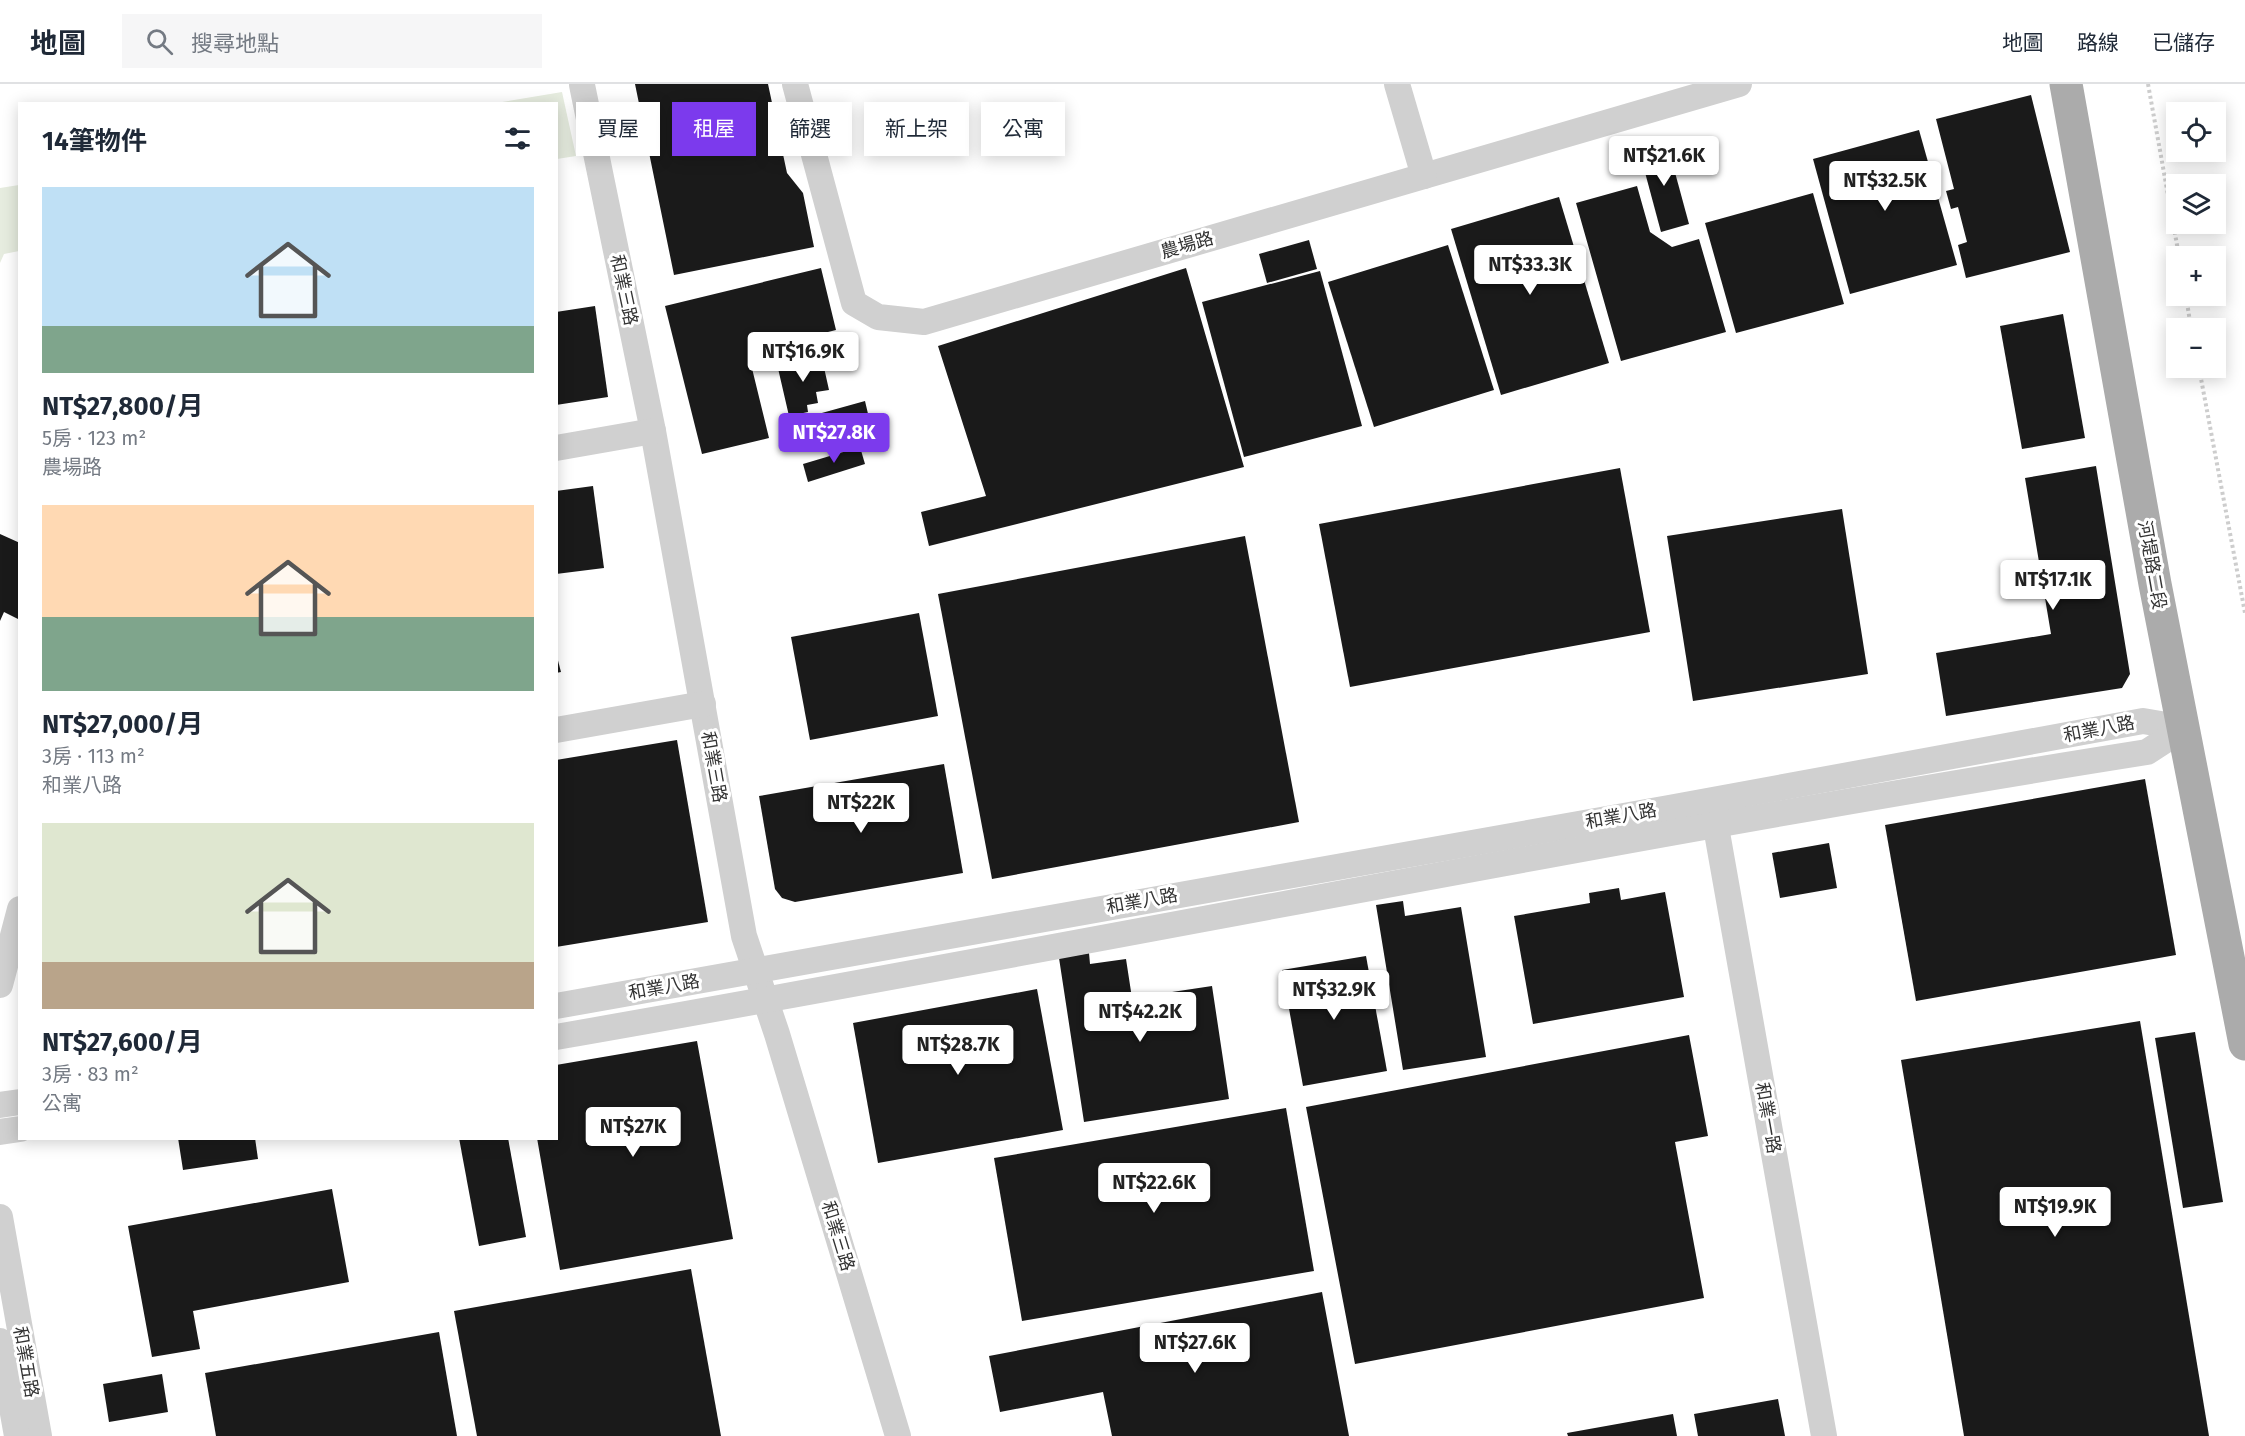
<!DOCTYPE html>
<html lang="zh-TW">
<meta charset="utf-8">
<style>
body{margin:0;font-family:"Fira Sans","Noto Sans TC",sans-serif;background:#f6f6f7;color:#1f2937;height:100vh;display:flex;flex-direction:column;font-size:22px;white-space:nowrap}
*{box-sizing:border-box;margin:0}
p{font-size:20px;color:#747a83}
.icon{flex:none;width:33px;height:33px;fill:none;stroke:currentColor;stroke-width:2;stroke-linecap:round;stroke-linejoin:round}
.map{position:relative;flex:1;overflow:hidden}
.sheet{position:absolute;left:18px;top:18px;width:540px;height:1038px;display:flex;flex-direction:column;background:#fff;border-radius:0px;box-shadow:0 3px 15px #0003}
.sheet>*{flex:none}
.banner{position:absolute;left:576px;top:18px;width:570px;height:54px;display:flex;gap:12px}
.buttons{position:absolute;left:2166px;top:18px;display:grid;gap:12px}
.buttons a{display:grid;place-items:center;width:60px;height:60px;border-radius:0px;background:#fff;box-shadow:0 3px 15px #0003;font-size:30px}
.price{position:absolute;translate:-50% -51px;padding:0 14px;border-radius:6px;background:#fff;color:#222;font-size:20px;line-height:39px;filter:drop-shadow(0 2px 3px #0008)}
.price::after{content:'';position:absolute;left:50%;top:36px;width:18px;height:14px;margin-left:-9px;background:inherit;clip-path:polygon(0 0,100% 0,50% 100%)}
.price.selected{background:#7c3aed;color:#fff}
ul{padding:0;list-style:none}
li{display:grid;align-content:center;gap:12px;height:318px;padding:0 24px}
li span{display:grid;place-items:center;height:186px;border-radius:0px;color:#555}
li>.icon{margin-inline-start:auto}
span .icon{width:108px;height:108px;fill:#fffc;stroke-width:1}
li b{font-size:26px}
h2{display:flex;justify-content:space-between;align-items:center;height:72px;padding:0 24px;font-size:26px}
.tag{padding:0 21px;border-radius:0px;background:#fff;box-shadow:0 3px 15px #0003;font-size:21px;line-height:54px}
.tag.selected{background:#7c3aed;color:#fff}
header{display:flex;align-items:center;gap:36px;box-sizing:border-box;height:84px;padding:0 30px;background:#fff;border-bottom:2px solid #e0e1e3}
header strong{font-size:28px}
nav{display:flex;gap:33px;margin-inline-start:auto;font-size:21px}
.search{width:420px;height:54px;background:#f6f6f7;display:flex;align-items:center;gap:15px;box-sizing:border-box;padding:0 21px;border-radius:0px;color:#747a83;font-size:22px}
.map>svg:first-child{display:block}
.green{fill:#e6ecdf}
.building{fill:#1a1a1a}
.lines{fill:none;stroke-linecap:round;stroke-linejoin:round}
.path{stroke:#cdcdcd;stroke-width:4;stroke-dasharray:3 3;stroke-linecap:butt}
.minor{stroke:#d0d0d0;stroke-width:26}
.major{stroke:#ababab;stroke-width:33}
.labels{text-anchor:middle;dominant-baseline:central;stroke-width:6;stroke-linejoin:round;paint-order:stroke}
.street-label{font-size:18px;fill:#333;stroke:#fff}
</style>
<header>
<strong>地圖</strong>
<div class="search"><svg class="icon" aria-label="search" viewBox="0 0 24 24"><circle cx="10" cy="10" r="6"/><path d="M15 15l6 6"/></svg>搜尋地點</div>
<nav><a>地圖</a><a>路線</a><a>已儲存</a></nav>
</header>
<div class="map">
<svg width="2245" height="1352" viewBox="0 0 2245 1352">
<rect width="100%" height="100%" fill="#fff"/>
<!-- green -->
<g class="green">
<polygon points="562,8 576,72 557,75 556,20 496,19"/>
<polygon points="19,101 19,167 4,170 0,179 0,104"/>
</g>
<!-- building -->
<g class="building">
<polygon points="635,0 768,0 787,89 803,109 814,163 674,191"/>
<polygon points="2031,11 2070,168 1966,194 1958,161 1967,158 1958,123 1951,125 1946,107 1954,105 1936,35"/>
<polygon points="1919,46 1957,181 1850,210 1813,75"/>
<polygon points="1667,59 1689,140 1661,148 1639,66"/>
<polygon points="1637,102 1650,148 1672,163 1699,155 1726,248 1621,277 1576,119"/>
<polygon points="1813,109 1844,220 1736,249 1705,139"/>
<polygon points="1559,113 1609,279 1501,311 1451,145"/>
<polygon points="1309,156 1317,185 1267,199 1259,170"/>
<polygon points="1448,161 1494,306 1374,343 1328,198"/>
<polygon points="821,184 836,246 748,268 769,354 702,370 665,222"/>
<polygon points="1186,184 1244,383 929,462 921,428 986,412 938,262"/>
<polygon points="1320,187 1362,342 1244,373 1202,218"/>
<polygon points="595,222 608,313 556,321 556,228"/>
<polygon points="2063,230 2085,354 2022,365 2000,242"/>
<polygon points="821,270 829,306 816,308 818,319 807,321 808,328 789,332 777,280"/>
<polygon points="865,317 869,334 853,338 855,347 835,353 832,343 816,347 811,332"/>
<polygon points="860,363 865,380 808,398 803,380"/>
<polygon points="2096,382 2130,590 2122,604 1946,632 1936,569 2051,550 2025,394"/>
<polygon points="1620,384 1650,548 1350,603 1319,440"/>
<polygon points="593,402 604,484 556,490 556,407"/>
<polygon points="1842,425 1868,590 1693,617 1667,452"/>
<polygon points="0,450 20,459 20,536 4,528 0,537"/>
<polygon points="1245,452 1299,738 992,795 938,510"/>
<polygon points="919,529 938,632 810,656 791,553"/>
<polygon points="556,569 561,588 556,589"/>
<polygon points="677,656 708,838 556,863 556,676"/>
<polygon points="944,680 963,789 795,818 782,814 775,805 759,712"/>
<polygon points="2145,695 2176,871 1916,917 1885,741"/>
<polygon points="1829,759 1837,804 1780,814 1772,769"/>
<polygon points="1619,804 1621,816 1665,808 1684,913 1533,940 1514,832 1590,819 1589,809"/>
<polygon points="1403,817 1405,832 1461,823 1486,973 1403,986 1376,821"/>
<polygon points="1089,869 1090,880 1126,875 1132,914 1212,902 1229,1015 1084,1038 1059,874"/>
<polygon points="1366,872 1387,987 1303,1002 1282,886"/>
<polygon points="1037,905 1063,1046 878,1079 853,939"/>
<polygon points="2140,937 2209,1352 1964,1352 1901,976"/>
<polygon points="2195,948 2223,1118 2183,1124 2155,954"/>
<polygon points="1689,951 1708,1052 1675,1058 1704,1214 1355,1280 1306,1023"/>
<polygon points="697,957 733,1155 560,1186 537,1054 556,1054 556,981"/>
<polygon points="1286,1024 1314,1187 1022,1237 994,1074"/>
<polygon points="178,1054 255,1054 258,1075 183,1086"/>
<polygon points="459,1054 508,1054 526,1153 479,1162"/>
<polygon points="332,1105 349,1198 193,1227 200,1265 152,1273 128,1142"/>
<polygon points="691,1185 721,1352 477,1352 454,1227"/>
<polygon points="1322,1208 1349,1352 1112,1352 1103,1308 1000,1328 989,1272"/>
<polygon points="439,1248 457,1352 216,1352 205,1289"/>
<polygon points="162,1290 168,1328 109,1338 103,1300"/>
<polygon points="1778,1315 1785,1352 1698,1352 1694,1330"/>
<polygon points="1673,1330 1677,1352 1568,1352 1567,1349"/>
</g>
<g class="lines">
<!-- path -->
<g class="path">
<polyline points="2148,0 2179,172"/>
<polyline points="2186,212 2191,244"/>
<polyline points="2199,284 2245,529"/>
</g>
<!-- minor -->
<g class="minor">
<polyline points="795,0 854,219 878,233 924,238 1739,0"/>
<polyline points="1397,0 1424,92"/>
<polyline points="582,1 653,347 744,852 777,950 898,1352"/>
<polyline points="556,364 653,347"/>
<polyline points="556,646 703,620"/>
<polyline points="1713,726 1824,1352"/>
<polyline points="0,901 20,825"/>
<polyline points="556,922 1669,724 2143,637 2184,644"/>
<path d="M 556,953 C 1087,861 1615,752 2147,668 L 2184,644"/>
<polyline points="0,1021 20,1018"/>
<polyline points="0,1048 20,1045"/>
<polyline points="0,1133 39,1352"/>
<polyline points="0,1257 17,1352"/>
</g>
<!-- major -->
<polyline class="major" points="2066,0 2155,500 2245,960"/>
</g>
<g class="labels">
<!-- street labels -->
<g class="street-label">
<text transform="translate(1187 161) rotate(-16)">農場路</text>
<text transform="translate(624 206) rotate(78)">和業三路</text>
<text transform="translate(2152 481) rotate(80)">河堤路二段</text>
<text transform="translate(2099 645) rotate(-11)">和業八路</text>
<text transform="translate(714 683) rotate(80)">和業三路</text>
<text transform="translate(1621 732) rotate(-10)">和業八路</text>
<text transform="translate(1142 817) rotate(-10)">和業八路</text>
<text transform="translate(664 903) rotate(-10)">和業八路</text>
<text transform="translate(1768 1034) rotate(80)">和業一路</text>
<text transform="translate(838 1152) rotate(73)">和業三路</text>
<text transform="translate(26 1278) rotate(80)">和業五路</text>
</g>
</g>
</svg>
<div class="buttons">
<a><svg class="icon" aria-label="locate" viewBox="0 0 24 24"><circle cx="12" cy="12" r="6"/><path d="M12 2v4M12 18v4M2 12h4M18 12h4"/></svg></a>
<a><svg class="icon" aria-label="layers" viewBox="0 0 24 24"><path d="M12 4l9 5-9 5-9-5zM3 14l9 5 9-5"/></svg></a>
<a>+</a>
<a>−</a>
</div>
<b class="price" style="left:1664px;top:103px">NT$21.6K</b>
<b class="price" style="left:1885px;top:128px">NT$32.5K</b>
<b class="price" style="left:1530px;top:212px">NT$33.3K</b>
<b class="price" style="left:803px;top:299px">NT$16.9K</b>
<b class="price selected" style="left:834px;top:380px">NT$27.8K</b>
<b class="price" style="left:2053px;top:527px">NT$17.1K</b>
<b class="price" style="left:861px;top:750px">NT$22K</b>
<b class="price" style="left:1334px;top:937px">NT$32.9K</b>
<b class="price" style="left:1140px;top:959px">NT$42.2K</b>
<b class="price" style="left:958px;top:992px">NT$28.7K</b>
<b class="price" style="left:633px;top:1074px">NT$27K</b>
<b class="price" style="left:1154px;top:1130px">NT$22.6K</b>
<b class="price" style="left:2055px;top:1154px">NT$19.9K</b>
<b class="price" style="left:1195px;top:1290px">NT$27.6K</b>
<div class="banner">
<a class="tag">買屋</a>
<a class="tag selected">租屋</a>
<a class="tag">篩選</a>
<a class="tag">新上架</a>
<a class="tag">公寓</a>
</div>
<section class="sheet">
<h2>14筆物件<svg class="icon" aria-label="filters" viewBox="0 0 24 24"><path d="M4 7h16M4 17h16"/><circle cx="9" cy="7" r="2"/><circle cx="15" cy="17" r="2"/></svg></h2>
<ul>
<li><span style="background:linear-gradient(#bfe0f5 75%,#7fa58c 0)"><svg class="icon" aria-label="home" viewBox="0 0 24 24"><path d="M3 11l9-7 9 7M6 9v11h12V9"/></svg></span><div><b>NT$27,800/月</b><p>5房 · 123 m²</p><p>農場路</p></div></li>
<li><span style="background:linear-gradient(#ffd9b3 60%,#7fa58c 0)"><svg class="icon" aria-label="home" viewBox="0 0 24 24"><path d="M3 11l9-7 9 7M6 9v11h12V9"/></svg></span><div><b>NT$27,000/月</b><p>3房 · 113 m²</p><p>和業八路</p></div></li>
<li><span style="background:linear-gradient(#dfe7d0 75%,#b9a48a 0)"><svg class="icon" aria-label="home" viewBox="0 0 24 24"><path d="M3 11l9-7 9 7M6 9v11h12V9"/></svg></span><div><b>NT$27,600/月</b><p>3房 · 83 m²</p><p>公寓</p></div></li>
</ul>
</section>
</div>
